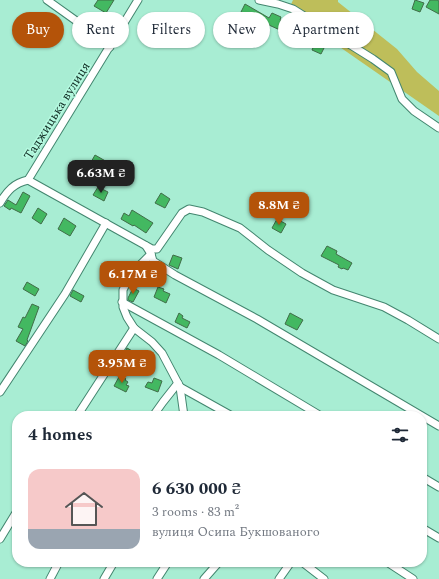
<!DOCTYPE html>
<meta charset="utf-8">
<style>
body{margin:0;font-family:Spectral,serif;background:#f6f6f7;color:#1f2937;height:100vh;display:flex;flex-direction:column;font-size:15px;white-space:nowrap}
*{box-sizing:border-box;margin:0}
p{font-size:13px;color:#747a83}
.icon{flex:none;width:22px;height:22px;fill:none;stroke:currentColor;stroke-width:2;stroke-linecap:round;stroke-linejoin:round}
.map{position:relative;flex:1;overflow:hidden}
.details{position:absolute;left:12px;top:411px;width:415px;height:156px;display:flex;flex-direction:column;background:#fff;border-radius:16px;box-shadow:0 1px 3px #0004}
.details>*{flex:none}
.banner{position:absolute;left:12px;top:12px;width:415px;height:36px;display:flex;gap:8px}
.price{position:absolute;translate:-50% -34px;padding:0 9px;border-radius:8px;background:#b45309;color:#fff;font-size:13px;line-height:26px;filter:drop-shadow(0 1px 2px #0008)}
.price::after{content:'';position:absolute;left:50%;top:24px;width:12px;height:9px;margin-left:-6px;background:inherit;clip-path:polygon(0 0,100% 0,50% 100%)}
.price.current{background:#222;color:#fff}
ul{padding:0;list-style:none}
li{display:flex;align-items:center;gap:12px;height:100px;padding:0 16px}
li+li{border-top:1px solid #e0e1e3}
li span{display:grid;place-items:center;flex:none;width:112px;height:80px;border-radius:12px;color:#555}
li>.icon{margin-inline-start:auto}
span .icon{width:48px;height:48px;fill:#fffc;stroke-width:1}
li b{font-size:17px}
h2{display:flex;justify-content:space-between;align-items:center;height:48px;padding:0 16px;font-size:17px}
.chip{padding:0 14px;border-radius:18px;background:#fff;box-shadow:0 1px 3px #0004;font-size:14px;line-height:36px}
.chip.current{background:#b45309;color:#fff}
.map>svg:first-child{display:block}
.green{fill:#bebe5a}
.building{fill:#43b861;stroke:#406d48}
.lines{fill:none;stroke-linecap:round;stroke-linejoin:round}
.minor-casing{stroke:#43866f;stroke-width:9}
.minor{stroke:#fff;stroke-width:7}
.labels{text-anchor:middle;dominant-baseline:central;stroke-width:3;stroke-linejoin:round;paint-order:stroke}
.street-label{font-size:13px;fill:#0e2a21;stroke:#b5fae0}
</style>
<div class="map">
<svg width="439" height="579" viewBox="0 0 439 579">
<rect width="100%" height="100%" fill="#a8edd3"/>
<!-- green -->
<polygon class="green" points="293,0 338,0 338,2 397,49 417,72 439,91 439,116 288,11"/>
<!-- building -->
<g class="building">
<polygon points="98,0 114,0 106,13 94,6"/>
<polygon points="415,0 424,3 420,12 412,9"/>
<polygon points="430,0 437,0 439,1 439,14 426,7"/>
<polygon points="245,4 269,18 272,13 281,17 280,20 297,28 291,39 279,33 280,30 260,21 260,23 241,12"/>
<polygon points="318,36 328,40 321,54 312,50"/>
<polygon points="95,155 109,163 106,169 101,167 94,178 85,173"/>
<polygon points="98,187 108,192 104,201 93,195"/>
<polygon points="23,192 30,196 21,213 11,208 10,210 4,206 8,200 16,205"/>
<polygon points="161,193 170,199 165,208 155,203"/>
<polygon points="38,208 47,214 41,224 32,218"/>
<polygon points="132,210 153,223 146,233 134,225 133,226 121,219 124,213 129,216"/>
<polygon points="64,218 76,226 70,236 58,229"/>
<polygon points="277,219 286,224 281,233 272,228"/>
<polygon points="327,246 337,251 336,254 352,263 348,270 343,268 342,269 338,267 339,265 321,256"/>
<polygon points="173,255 182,258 178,269 169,265"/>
<polygon points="27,282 39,289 35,296 23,289"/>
<polygon points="158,287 164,289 163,291 170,294 166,303 154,297"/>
<polygon points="133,288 139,291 133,302 128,300 128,298"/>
<polygon points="73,290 84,296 81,302 70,296"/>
<polygon points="32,304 39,307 27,340 28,341 25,346 16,341 23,329 18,327 23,317 25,318"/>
<polygon points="179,313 183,316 182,318 190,322 187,328 175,322"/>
<polygon points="290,313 303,320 297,330 285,324"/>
<polygon points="127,348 134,352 135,351 140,355 136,362 130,358 125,370 118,366"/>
<polygon points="120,375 126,379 125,380 128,382 126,385 129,386 126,392 114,386"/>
<polygon points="154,378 162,381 158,392 145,387 148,382 152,383"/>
</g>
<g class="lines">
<!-- minor casing -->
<g class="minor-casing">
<g id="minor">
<polyline points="47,0 82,25 110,47"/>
<polyline points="259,0 278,4 293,9 373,59 391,72 402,99 414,111 439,128"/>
<polyline points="28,180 152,249 157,249 182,213 189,209 203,212 240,228 268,250 302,273 333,290 384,307 408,320 439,339"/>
<path d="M 0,203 C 7,191 14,183 28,180 L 138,0"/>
<polyline points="146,246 151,254 153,261 175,275 257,319 439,426"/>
<polyline points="151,254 131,274 123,290 123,307 127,317 134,328 152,342 162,353 180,387 184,416"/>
<polyline points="122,302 219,355 321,416"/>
<polyline points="180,387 232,416"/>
<polyline points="0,392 65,294 106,223"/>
<polyline points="77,416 134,328"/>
<polyline points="153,416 163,402 178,383"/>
<polyline points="422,477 439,487"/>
<polyline points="422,528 439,538"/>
<polyline points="0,539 17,511"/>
<polyline points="302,562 324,579"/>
<polyline points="387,562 413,579"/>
<polyline points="50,579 59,562"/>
<polyline points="104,579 114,562"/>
<polyline points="157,579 168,562"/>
<polyline points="204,579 219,562"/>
<polyline points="279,579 291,562"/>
</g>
</g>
<!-- minor -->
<use href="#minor" class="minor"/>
</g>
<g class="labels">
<!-- street labels -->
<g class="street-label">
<text transform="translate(57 111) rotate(-58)">Таджицька вулиця</text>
</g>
</g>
</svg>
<b class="price current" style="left:101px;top:194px">6.63M ₴</b>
<b class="price" style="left:279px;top:226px">8.8M ₴</b>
<b class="price" style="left:133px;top:295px">6.17M ₴</b>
<b class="price" style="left:122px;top:384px">3.95M ₴</b>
<div class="banner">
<a class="chip current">Buy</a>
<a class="chip">Rent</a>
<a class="chip">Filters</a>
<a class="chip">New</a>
<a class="chip">Apartment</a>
</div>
<section class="details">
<h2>4 homes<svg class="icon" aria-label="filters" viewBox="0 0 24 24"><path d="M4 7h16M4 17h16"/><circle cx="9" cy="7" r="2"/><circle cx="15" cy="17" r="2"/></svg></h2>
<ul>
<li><span style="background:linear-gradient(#f6c9c9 75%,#9aa5b1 0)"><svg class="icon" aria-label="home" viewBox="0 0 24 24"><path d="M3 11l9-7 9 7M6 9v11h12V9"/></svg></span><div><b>6 630 000 ₴</b><p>3 rooms · 83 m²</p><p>вулиця Осипа Букшованого</p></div></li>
</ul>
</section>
</div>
